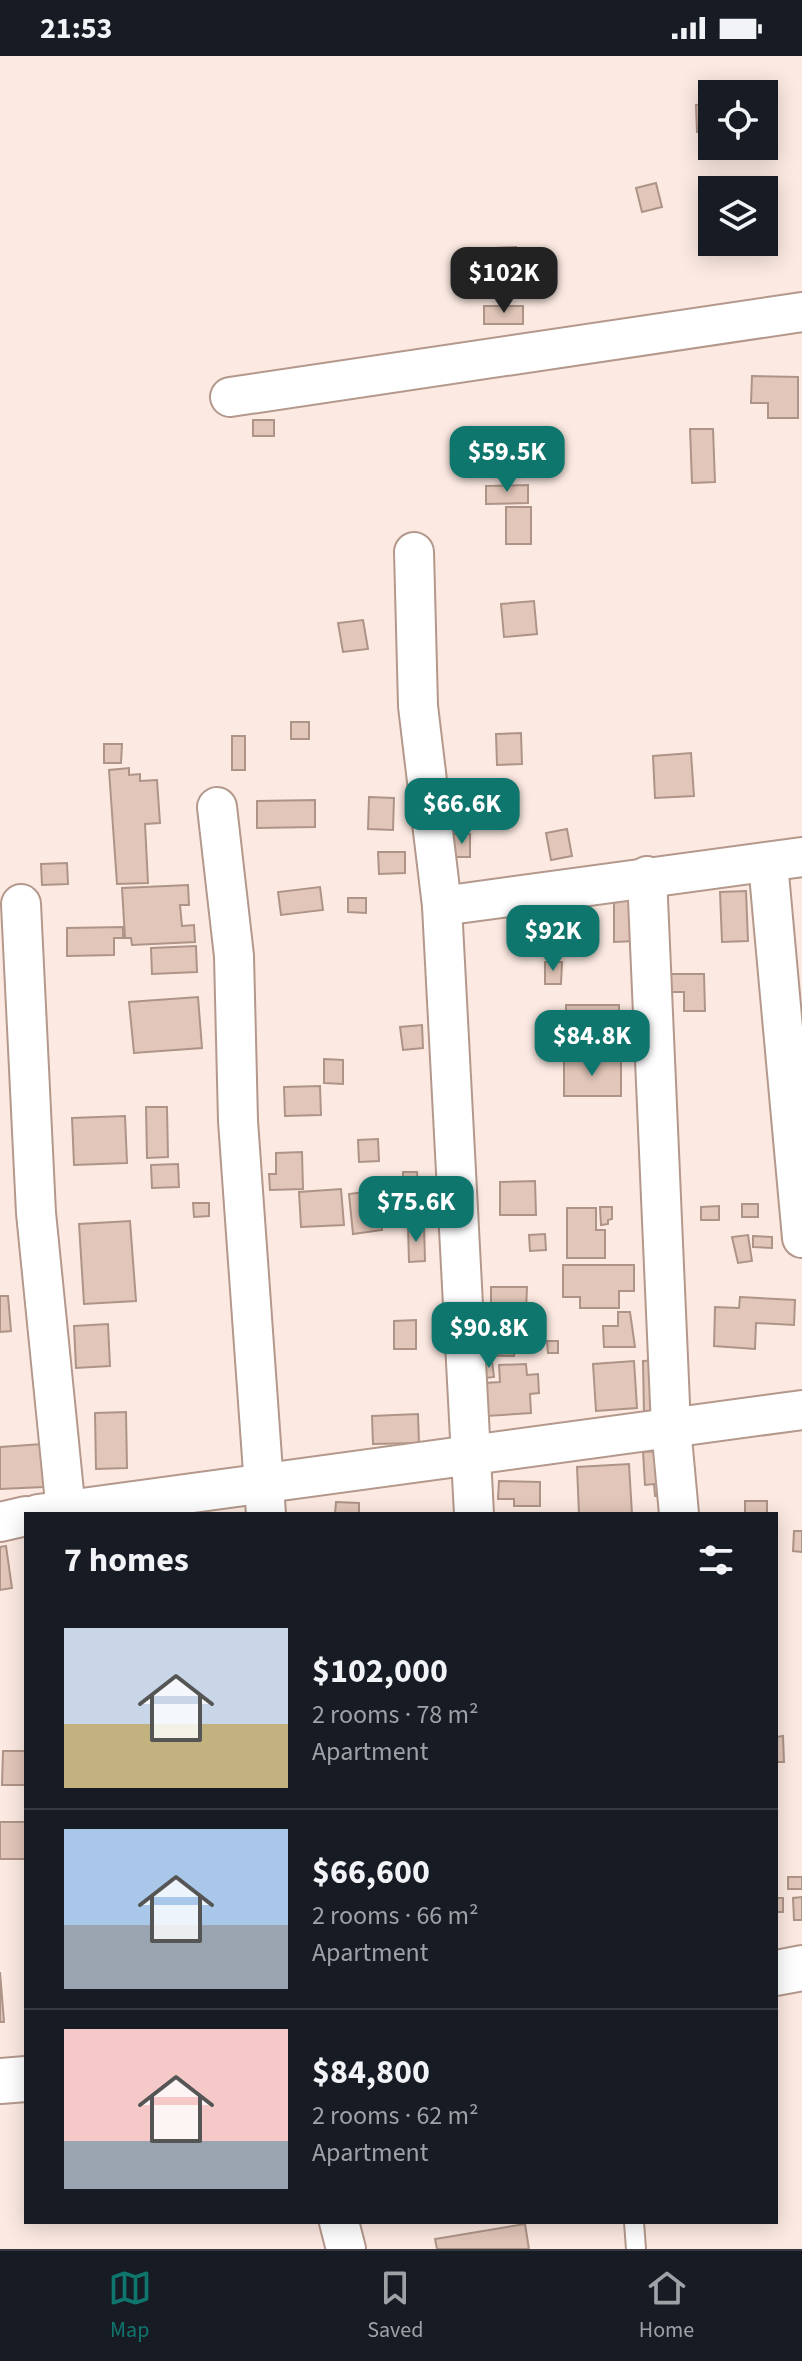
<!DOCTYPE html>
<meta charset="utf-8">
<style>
body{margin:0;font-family:"Source Sans 3",sans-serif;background:#20242c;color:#f1f3f6;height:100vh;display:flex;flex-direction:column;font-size:30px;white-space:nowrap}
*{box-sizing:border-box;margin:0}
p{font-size:26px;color:#9ea1a6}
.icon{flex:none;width:44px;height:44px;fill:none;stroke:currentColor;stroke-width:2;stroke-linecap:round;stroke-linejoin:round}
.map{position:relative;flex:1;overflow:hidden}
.side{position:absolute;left:24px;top:1456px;width:754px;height:712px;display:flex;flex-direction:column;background:#171b24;border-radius:0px;box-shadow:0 4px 20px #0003}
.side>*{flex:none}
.buttons{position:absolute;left:698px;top:24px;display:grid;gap:16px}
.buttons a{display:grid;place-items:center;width:80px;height:80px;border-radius:0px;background:#171b24;box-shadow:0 4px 20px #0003;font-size:40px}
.price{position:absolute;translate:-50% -68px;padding:0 18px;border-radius:16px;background:#0f766e;color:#fff;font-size:26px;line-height:52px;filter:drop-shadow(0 2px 4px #0008)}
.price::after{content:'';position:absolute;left:50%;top:48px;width:24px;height:18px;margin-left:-12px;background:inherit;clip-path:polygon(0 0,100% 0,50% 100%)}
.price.active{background:#222;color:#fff}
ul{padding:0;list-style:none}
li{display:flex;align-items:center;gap:24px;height:200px;padding:0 40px}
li+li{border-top:2px solid #363941}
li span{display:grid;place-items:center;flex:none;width:224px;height:160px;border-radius:0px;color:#555}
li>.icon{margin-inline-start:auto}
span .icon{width:96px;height:96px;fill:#fffc;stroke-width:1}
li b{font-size:34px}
h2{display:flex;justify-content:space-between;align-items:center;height:96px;padding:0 40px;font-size:34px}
.status{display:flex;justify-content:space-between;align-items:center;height:56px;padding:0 40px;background:#171b24;direction:ltr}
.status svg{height:22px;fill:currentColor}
.menu{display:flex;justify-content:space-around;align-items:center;height:112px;border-top:2px solid #363941;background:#171b24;font-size:22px;color:#9ea1a6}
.menu a{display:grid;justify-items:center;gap:4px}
.menu .active{color:#0f766e}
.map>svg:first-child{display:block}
.building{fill:#e2c6b9;stroke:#ae9487;stroke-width:2}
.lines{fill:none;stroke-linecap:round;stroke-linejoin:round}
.service-casing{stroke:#b3988b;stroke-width:22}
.minor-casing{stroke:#b3988b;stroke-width:42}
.tertiary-casing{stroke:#b3988b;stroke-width:48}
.service{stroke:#fff;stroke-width:18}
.minor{stroke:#fff;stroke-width:38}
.tertiary{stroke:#fff;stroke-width:44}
</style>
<div class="status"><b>21:53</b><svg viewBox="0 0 49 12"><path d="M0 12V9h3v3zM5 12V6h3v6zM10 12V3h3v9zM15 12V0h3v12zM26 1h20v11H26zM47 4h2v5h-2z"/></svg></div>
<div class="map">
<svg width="802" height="2193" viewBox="0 0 802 2193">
<rect width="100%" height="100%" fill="#fceae2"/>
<!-- building -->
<g class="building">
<polygon points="712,48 712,76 697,76 696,49"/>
<polygon points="656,127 662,151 642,156 636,132"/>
<polygon points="516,191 517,222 498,222 496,192"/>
<rect x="484" y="250" width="39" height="18"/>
<polygon points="752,320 798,321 798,362 768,362 768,347 751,347"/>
<rect x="253" y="364" width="21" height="16"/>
<polygon points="690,373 713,373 715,426 692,427"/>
<polygon points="528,429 528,447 486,448 486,430"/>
<rect x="506" y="451" width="25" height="37"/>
<polygon points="534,545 537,578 504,581 501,548"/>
<polygon points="363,564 368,593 343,596 338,567"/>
<rect x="291" y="666" width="18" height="17"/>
<polygon points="521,677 522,708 497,709 496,678"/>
<rect x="232" y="680" width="13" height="34"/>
<polygon points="104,688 122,688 121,707 104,707"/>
<polygon points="691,697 694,740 655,742 653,700"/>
<polygon points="129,712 129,719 140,718 140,725 157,724 160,767 145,768 148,827 117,828 109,714"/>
<polygon points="369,741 394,742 393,774 368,773"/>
<polygon points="315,744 315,771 257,772 257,745"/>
<polygon points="567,773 572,800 551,804 546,777"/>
<rect x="453" y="778" width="17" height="23"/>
<polygon points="378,796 405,796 405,817 379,818"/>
<polygon points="67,807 68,828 42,829 41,808"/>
<polygon points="188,829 189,849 180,849 182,870 194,869 195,886 132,889 131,882 125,882 122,832"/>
<polygon points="320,831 323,854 281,859 278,836"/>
<polygon points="746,835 748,885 722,886 720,836"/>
<polygon points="635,841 636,885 614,886 614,842"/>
<polygon points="348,842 366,842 366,857 348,856"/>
<polygon points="123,871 123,882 114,882 114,899 67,900 67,872"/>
<polygon points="196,890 197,916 152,918 151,892"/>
<polygon points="545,906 562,906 561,928 545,928"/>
<polygon points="671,918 704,918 705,955 684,955 684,936 671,936"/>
<polygon points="198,941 202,992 134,997 129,946"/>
<polygon points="566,949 619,949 619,977 589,977 589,994 566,994"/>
<polygon points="422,969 423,992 403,994 400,971"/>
<polygon points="324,1003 343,1004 343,1028 324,1027"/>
<rect x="564" y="1004" width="57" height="36"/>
<polygon points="320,1030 321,1059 285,1060 284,1031"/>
<polygon points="146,1051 167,1051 168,1101 147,1102"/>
<polygon points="125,1060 127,1107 74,1109 72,1062"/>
<polygon points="378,1083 379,1105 359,1106 358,1084"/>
<polygon points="302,1096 303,1133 270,1134 269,1118 276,1118 276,1097"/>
<polygon points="178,1108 179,1131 152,1132 151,1109"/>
<polygon points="403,1116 417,1116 418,1133 403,1133"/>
<polygon points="535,1125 536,1159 500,1159 500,1126"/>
<polygon points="393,1132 395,1148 379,1150 382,1174 353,1178 349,1138"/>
<polygon points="341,1133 344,1169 301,1171 299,1136"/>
<polygon points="193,1147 209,1147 209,1160 194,1161"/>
<rect x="742" y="1148" width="16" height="13"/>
<polygon points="719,1150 719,1164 701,1164 701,1151"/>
<polygon points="600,1151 612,1151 612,1163 608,1164 608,1168 601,1169"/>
<polygon points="567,1152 596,1152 596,1174 605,1174 605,1202 567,1202"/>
<polygon points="130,1165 136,1245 84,1248 79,1168"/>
<polygon points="424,1169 425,1205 409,1206 408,1170"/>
<polygon points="545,1178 546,1194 530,1195 529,1179"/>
<polygon points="748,1179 752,1205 738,1207 732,1181"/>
<polygon points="753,1180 772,1181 772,1192 753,1191"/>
<polygon points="563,1209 634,1209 634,1235 619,1235 619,1252 580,1252 580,1241 563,1241"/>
<polygon points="491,1231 527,1231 526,1255 491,1254"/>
<polygon points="0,1240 8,1240 11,1275 0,1276"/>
<polygon points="740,1241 795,1244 794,1269 756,1267 755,1293 714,1290 715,1251 739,1252"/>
<polygon points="618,1256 630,1256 635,1291 604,1291 603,1270 618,1270"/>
<polygon points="416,1264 416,1293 394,1293 394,1265"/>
<polygon points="493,1267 515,1267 514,1300 476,1299 476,1276 493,1277"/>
<polygon points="108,1268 110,1310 76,1312 74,1270"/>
<polygon points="547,1285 558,1285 558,1297 548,1297"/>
<polygon points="659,1304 661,1359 644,1359 643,1305"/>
<polygon points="492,1305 494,1321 486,1322 485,1306"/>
<polygon points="634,1305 637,1352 596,1355 593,1308"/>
<polygon points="526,1308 527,1319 538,1318 539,1337 530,1338 531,1357 487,1360 485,1327 500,1326 499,1309"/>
<polygon points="126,1356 127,1412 96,1413 95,1357"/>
<polygon points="418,1358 419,1387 373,1388 372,1360"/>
<polygon points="42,1388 44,1431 0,1433 0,1391"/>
<polygon points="664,1395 667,1439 655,1440 654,1428 645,1429 643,1396"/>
<polygon points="629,1408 632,1458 579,1458 577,1411"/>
<polygon points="499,1425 540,1426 540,1450 514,1450 514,1443 498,1443"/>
<rect x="745" y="1445" width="22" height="13"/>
<polygon points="336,1446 359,1447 359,1458 335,1458"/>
<polygon points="794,1475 802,1475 802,1496 793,1495"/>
<polygon points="6,1490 12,1532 0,1534 0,1491"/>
<polygon points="783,1680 784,1706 776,1706 776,1681"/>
<polygon points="3,1695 26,1695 26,1729 2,1729"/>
<rect x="0" y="1766" width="26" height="37"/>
<rect x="788" y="1821" width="14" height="12"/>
<polygon points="802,1841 802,1864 794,1864 793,1842"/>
<rect x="776" y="1842" width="7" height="14"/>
<polygon points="0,1916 4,1966 0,1966"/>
<polygon points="525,2168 529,2193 437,2193 435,2183"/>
</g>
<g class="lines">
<!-- service casing -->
<g class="service-casing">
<polyline id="service" points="634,2166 636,2193"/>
</g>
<!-- minor casing -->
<g class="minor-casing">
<g id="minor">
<polyline points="230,341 802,256"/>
<polyline points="414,496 418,650 442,850 474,1458"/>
<polyline points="217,751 234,900 238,1065 266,1458"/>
<polyline points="768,807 802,1182"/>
<polyline points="647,820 671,1371 679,1458"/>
<polyline points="21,848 36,1157 66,1456"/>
<polyline points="442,850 802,801"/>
<polyline points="38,1458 802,1354"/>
<polyline points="0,1466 26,1460"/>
<polyline points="339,2166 346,2193"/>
</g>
</g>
<!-- tertiary casing -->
<g class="tertiary-casing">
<g id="tertiary">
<polyline points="776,1917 802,1912"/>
<polyline points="0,2025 26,2023"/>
</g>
</g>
<!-- service -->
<use href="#service" class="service"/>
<!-- minor -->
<use href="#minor" class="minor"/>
<!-- tertiary -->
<use href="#tertiary" class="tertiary"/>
</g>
</svg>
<div class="buttons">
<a><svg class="icon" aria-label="locate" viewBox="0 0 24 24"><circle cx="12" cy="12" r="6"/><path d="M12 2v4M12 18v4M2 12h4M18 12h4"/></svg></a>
<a><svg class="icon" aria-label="layers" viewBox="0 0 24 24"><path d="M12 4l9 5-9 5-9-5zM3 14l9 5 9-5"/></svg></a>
</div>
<b class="price active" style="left:504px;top:259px">$102K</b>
<b class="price" style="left:507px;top:438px">$59.5K</b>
<b class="price" style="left:462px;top:790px">$66.6K</b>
<b class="price" style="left:553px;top:917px">$92K</b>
<b class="price" style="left:592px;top:1022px">$84.8K</b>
<b class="price" style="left:416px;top:1188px">$75.6K</b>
<b class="price" style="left:489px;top:1314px">$90.8K</b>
<section class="side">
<h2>7 homes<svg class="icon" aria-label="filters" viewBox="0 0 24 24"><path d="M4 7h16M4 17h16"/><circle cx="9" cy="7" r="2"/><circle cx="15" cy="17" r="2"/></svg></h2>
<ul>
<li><span style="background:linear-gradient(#c9d6e8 60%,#c2b280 0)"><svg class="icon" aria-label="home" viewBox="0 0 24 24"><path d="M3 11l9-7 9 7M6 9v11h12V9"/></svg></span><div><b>$102,000</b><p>2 rooms · 78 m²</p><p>Apartment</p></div></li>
<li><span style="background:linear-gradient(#a9c7e8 60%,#9aa5b1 0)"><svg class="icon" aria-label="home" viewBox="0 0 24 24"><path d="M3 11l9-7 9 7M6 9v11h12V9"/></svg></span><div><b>$66,600</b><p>2 rooms · 66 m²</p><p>Apartment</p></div></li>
<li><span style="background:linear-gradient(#f6c9c9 70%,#9aa5b1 0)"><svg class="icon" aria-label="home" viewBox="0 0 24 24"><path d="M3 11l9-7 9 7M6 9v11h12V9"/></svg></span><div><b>$84,800</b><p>2 rooms · 62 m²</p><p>Apartment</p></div></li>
</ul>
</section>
</div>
<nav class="menu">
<a class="active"><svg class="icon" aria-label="map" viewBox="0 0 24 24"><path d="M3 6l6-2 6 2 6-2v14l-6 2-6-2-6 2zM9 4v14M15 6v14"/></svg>Map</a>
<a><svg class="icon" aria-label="saved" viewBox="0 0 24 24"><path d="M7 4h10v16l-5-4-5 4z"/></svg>Saved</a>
<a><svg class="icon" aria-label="home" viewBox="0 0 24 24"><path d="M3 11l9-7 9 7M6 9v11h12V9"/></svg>Home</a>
</nav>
